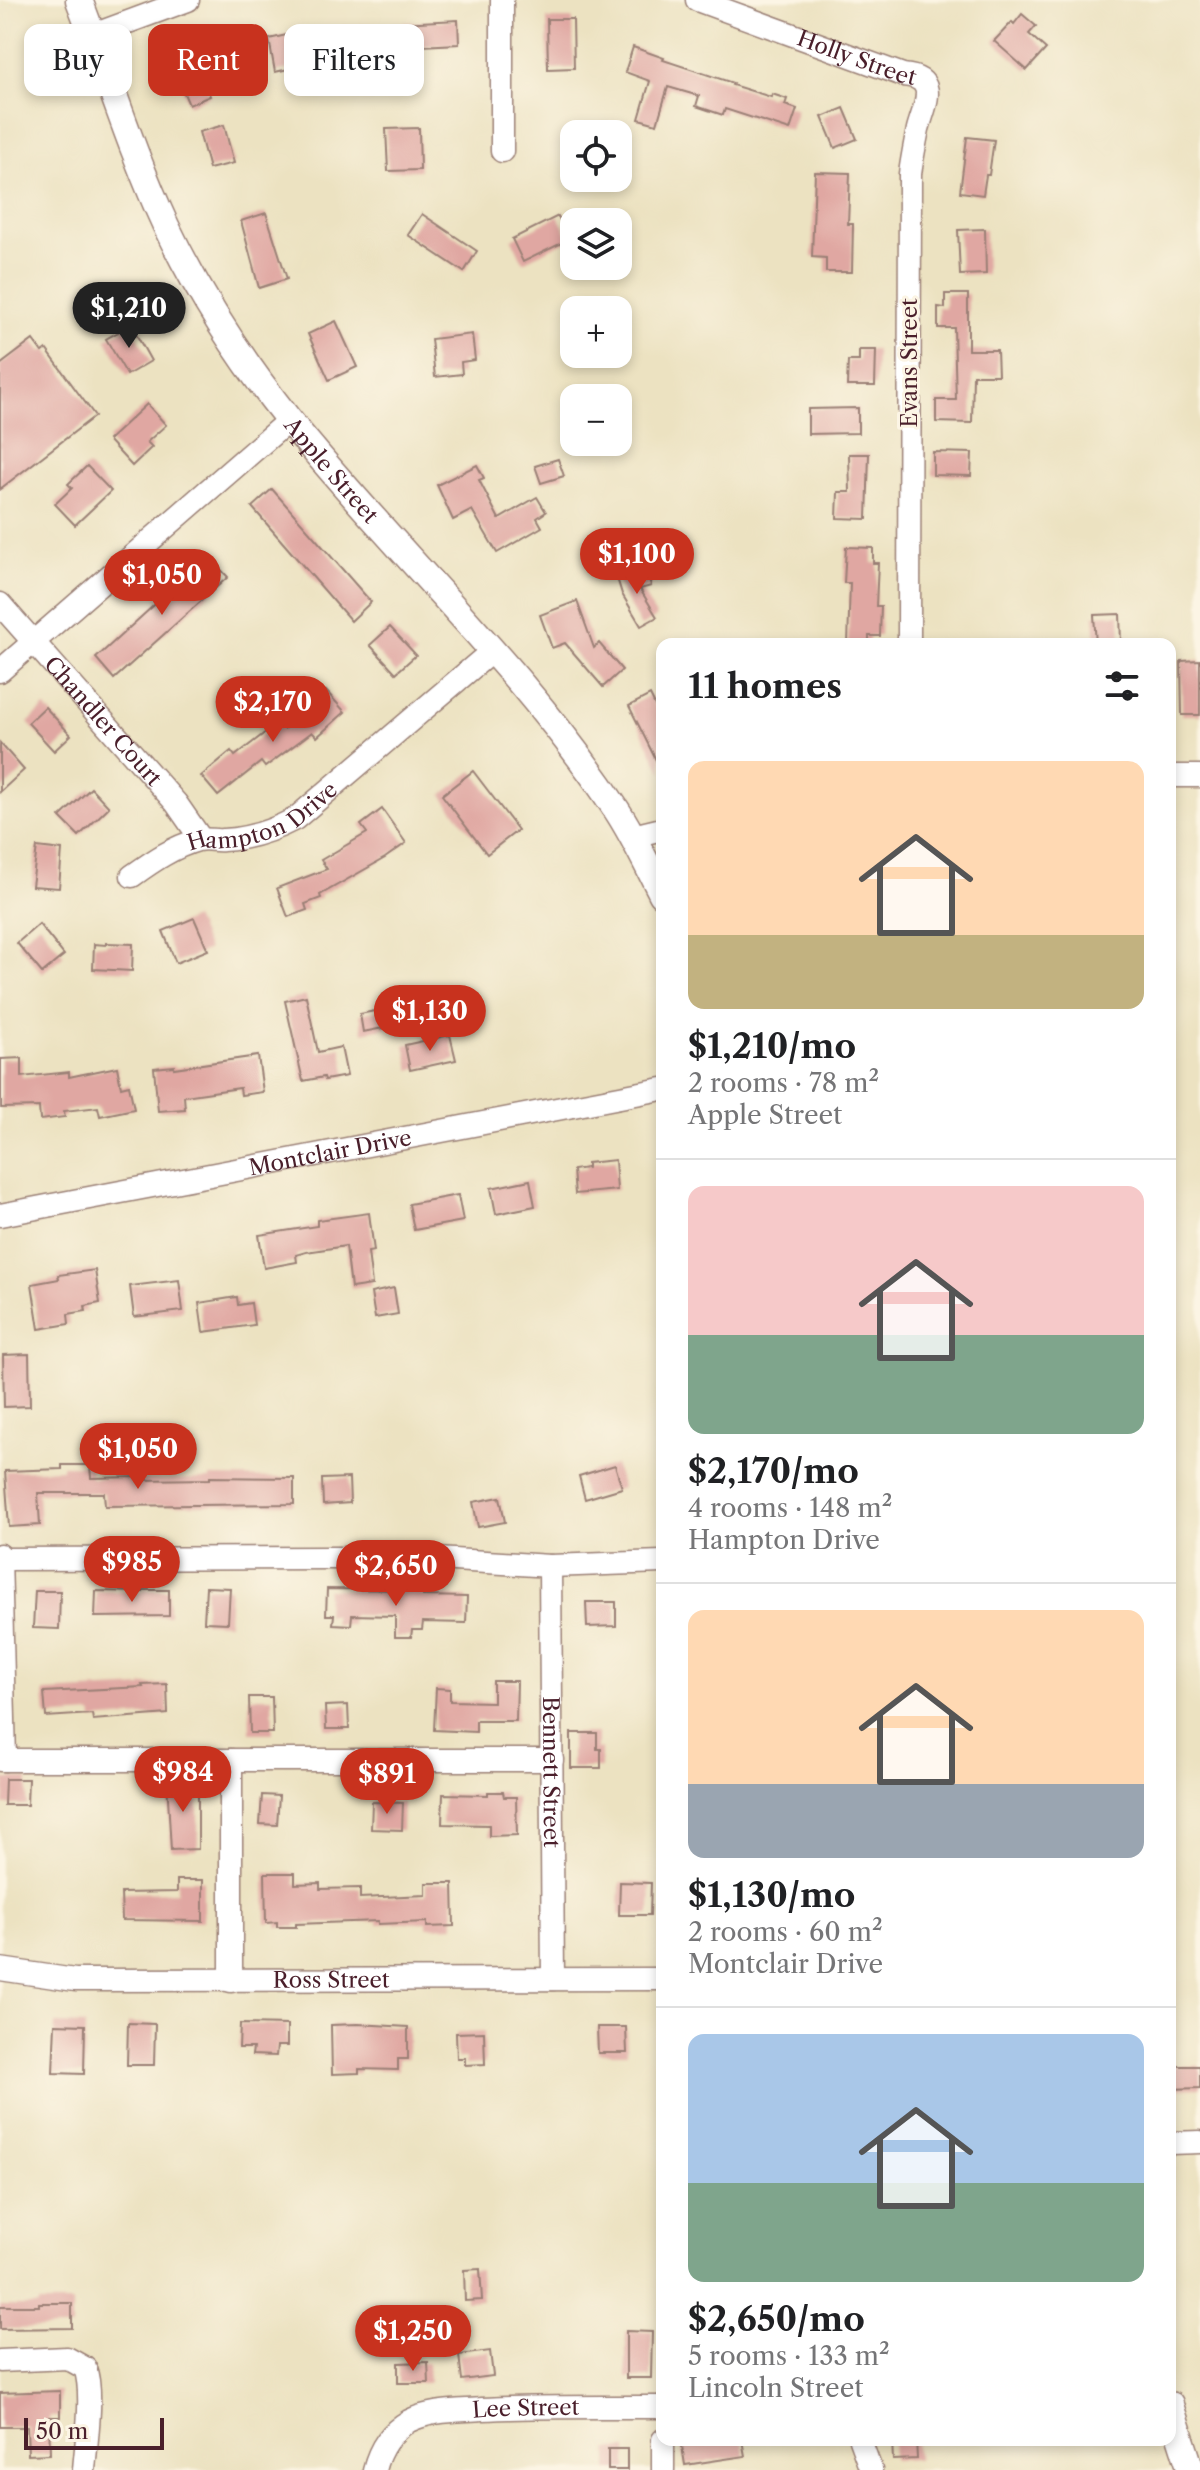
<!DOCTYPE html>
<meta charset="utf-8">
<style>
body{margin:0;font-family:"Libre Caslon Text",serif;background:#f2f2f2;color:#202124;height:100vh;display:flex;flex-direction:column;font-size:30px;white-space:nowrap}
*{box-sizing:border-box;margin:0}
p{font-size:26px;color:#757577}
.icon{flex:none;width:44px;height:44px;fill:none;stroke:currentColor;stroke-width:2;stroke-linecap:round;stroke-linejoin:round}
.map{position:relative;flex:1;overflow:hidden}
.drawer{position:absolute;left:656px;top:638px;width:520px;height:1808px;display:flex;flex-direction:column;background:#fff;border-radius:16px;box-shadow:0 4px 12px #0003}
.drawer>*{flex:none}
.hud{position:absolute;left:24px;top:24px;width:512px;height:72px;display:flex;gap:16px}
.controls{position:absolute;left:560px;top:120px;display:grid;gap:16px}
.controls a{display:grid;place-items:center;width:72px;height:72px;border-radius:16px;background:#fff;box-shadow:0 4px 12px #0003;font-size:40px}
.scale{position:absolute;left:24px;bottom:20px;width:140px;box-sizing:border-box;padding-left:8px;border:4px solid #4a1f2b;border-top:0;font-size:22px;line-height:28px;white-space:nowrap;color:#4a1f2b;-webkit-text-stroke:6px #fcf5e5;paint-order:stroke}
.price{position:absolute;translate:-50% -68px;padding:0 18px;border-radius:28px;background:#c8321e;color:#fff;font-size:26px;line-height:52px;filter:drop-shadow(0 2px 4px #0008)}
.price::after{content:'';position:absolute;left:50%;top:48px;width:24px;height:18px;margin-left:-12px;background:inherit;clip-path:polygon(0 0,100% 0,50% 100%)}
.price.selected{background:#222;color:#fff}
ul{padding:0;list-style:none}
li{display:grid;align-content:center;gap:16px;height:424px;padding:0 32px}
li+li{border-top:2px solid #e0e0e0}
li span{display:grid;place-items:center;height:248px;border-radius:16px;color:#555}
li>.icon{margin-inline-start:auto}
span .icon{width:144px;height:144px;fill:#fffc;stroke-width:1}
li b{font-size:34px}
h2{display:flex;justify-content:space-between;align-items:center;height:96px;padding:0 32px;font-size:34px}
.tag{padding:0 28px;border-radius:16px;background:#fff;box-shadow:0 4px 12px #0003;font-size:28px;line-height:72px}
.tag.selected{background:#c8321e;color:#fff}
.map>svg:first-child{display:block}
.building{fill:#e0a7a2}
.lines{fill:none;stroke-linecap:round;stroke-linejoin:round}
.minor-casing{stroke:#9b8076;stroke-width:25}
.tertiary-casing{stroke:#9b8076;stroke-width:29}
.minor{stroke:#fff;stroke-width:22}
.tertiary{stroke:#fff;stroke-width:26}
.labels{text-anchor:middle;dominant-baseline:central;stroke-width:6;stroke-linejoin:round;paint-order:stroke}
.street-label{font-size:22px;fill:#4a1f2b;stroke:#fcf5e5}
</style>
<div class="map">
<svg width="1200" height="2470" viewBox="0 0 1200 2470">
<rect width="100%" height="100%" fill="#fcf5e5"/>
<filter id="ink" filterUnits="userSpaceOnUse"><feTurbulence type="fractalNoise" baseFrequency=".0125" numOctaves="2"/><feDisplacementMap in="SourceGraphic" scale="16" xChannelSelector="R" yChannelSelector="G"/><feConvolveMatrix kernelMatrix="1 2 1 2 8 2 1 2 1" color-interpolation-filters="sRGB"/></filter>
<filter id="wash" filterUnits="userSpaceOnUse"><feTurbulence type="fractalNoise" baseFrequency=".006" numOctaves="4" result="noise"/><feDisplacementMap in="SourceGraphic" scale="32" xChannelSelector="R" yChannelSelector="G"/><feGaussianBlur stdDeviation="1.8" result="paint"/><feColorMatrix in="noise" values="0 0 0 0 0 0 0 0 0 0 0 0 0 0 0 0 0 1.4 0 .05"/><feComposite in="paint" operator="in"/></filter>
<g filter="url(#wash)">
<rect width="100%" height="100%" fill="#ece2c1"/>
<g id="blocks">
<!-- building -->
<g class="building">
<polygon points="1022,14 1036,26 1029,34 1046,49 1027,70 994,41 1012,22 1014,24"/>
<polygon points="547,19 573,19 574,68 548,69"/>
<polygon points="458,20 459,44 420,46 421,64 403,64 402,48 342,50 341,26"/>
<polygon points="304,31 309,54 300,56 302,66 275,72 269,39"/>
<polygon points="633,47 664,58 663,60 733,83 732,85 771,97 772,94 787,99 785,105 797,109 790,130 725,109 723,115 696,106 699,96 668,87 657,124 639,119 650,81 625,72"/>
<polygon points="191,48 196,61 206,57 213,74 203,79 210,96 189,105 169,58"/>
<polygon points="844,108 857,139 835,148 822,117"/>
<polygon points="224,125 234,163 209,169 199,132"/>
<polygon points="419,128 420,170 388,171 386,129"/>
<polygon points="967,137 994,140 989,175 986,175 983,195 960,192"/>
<polygon points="815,172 850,173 848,224 853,224 852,272 826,272 826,258 812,257"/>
<polygon points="266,213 287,279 259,288 241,221"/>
<polygon points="422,214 477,251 464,272 408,235"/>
<polygon points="558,216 570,239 523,262 512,239"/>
<polygon points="985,229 986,274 960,275 958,230"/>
<polygon points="945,294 968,294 968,350 997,350 998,375 973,375 972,423 936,422 936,400 956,400 954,328 938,328 938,307 945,308"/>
<polygon points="336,321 357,367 329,380 308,334"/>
<polygon points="131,325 151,361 127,375 106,339"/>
<polygon points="472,334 475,360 461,362 462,374 435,377 431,339"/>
<polygon points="33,340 42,352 46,349 95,416 0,489 0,365"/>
<polygon points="859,350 876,350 875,386 847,386 848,361 859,361"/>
<polygon points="147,404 166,425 147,442 152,447 132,466 108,440"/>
<polygon points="858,408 858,433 808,434 808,409"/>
<polygon points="933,452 972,453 971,476 933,475"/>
<polygon points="849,454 869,454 867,519 837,518 838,492 850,492"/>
<polygon points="558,459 564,476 541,483 535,466"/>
<polygon points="477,465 484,478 479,480 499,519 537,497 546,512 537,518 542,527 497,553 472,510 453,520 437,485"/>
<polygon points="87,466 111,491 75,525 55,504 72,488 68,484"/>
<polygon points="272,489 371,602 351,621 252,507"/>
<polygon points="846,547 873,548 873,563 878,563 876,606 881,606 880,636 869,636 869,644 848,644 850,583 844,583"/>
<polygon points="208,556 228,577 114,679 96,658"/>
<polygon points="647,570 651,586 640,589 657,617 641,626 622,594 617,578"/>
<polygon points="577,601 594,648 599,643 622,670 603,687 565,643 552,648 540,615"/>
<polygon points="1120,614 1121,643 1096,644 1094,615"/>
<polygon points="390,627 416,655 396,673 370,645"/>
<polygon points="1200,660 1200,715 1182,715 1181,661"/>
<polygon points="326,691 345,712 317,737 312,732 265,767 261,762 218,796 201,776 231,751 235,756 279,722 284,729"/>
<polygon points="650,695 662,720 662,772 629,706"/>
<polygon points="45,707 71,735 54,751 28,723"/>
<polygon points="0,743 24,770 0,792"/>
<polygon points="473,771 518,830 487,854 442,795"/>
<polygon points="91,788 109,807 79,836 60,817"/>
<polygon points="382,809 406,843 385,858 320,895 321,898 305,904 307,910 288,917 277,888 327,869 321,860 367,833 361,825"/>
<polygon points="37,847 62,850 59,888 32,886"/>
<polygon points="194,918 208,950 176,963 163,931"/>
<polygon points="39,924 64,955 42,973 17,943"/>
<polygon points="106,943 133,944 132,971 93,969 94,944 106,945"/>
<polygon points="306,996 318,1052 341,1047 347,1076 325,1080 324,1077 303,1081 285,1001"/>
<polygon points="399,1006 403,1024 363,1032 360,1014"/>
<polygon points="450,1035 456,1060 410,1070 405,1045"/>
<polygon points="258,1056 263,1092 241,1095 240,1088 184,1096 185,1109 158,1111 154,1068 174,1066 174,1068"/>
<polygon points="22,1058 22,1077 69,1072 69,1077 117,1067 121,1087 129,1085 134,1109 100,1116 98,1107 64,1111 65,1117 40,1120 39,1107 1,1108 1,1059"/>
<polygon points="615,1160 617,1190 575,1194 573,1170 587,1168 587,1163"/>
<polygon points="530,1180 535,1206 496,1214 491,1188"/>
<polygon points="458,1195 463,1221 414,1230 409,1204"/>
<polygon points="369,1213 374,1251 368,1252 372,1285 351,1288 346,1246 306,1252 296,1255 297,1262 264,1268 259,1235 317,1226 317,1220"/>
<polygon points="95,1270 100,1303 85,1306 86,1311 68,1314 69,1324 39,1329 32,1284 59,1279 58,1275"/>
<polygon points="179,1280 183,1311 134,1317 130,1286"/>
<polygon points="394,1288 398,1314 375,1318 371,1293"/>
<polygon points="237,1297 238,1305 251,1303 254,1325 203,1332 199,1303"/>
<polygon points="29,1354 30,1406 4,1407 3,1355"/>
<polygon points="62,1465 90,1465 91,1478 140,1477 140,1480 210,1479 210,1477 294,1478 294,1504 105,1506 104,1493 38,1493 40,1525 9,1527 5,1471 62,1469"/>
<polygon points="615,1465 622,1488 585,1499 579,1476"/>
<polygon points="349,1478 350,1503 323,1505 322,1479"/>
<polygon points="500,1497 505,1522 478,1527 473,1502"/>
<polygon points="206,1587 230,1588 228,1623 204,1622"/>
<polygon points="327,1589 423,1590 423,1596 467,1597 466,1623 423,1622 422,1630 412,1630 411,1637 395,1637 395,1616 352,1615 351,1625 333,1624 334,1615 326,1615"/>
<polygon points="143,1590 169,1590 169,1616 95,1617 96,1591 143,1592"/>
<polygon points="35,1591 60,1591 59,1629 33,1628"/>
<polygon points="586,1602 616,1602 616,1626 587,1627"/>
<polygon points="493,1681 517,1681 516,1721 476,1721 476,1732 434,1730 436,1688 450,1689 450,1701 493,1702"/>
<polygon points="167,1684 168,1714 93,1720 92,1714 46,1717 44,1692 143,1687 142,1685"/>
<polygon points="249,1697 272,1697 273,1733 250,1733"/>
<polygon points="348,1705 349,1729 326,1729 325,1706"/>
<polygon points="571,1733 597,1733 597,1749 601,1749 601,1768 571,1768"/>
<polygon points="5,1779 28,1779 27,1805 4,1805"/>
<polygon points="198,1779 198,1849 171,1850 167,1780"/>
<polygon points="488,1792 503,1792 504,1797 516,1797 517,1835 489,1836 489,1825 442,1824 443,1794 488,1795"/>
<polygon points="262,1795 279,1796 277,1825 260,1824"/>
<polygon points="372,1802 403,1803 402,1830 371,1829"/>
<polygon points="265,1873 295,1873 295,1884 320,1883 320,1889 360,1888 360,1898 426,1895 426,1883 453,1883 454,1926 427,1927 427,1922 378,1924 378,1921 296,1924 296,1927 277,1927 277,1922 266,1923"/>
<polygon points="177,1880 203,1880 203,1921 122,1920 121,1893 177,1892"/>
<polygon points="620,1882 651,1883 650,1915 619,1915"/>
<polygon points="128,2023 155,2024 154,2065 127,2065"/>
<polygon points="55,2024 85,2025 84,2074 53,2073"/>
<polygon points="240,2024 287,2025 287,2046 277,2046 276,2056 252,2055 253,2048 239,2048"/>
<polygon points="358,2024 408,2027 408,2059 398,2059 398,2070 359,2069 359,2073 332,2074 331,2025"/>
<polygon points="597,2027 626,2027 627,2053 598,2053"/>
<polygon points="484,2032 485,2064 465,2065 465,2058 457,2058 456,2033"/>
<polygon points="1170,2066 1200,2066 1200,2088 1170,2089"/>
<polygon points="480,2269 482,2300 465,2301 464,2270"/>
<polygon points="39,2303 72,2303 72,2328 0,2329 0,2306 39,2306"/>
<polygon points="626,2331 652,2332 651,2378 626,2378"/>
<polygon points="490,2351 493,2376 462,2380 459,2355"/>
<polygon points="428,2362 429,2383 398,2383 398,2363"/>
<polygon points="60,2391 60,2417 49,2417 50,2454 28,2455 27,2427 0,2427 0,2393"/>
<polygon points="681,2440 742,2440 745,2456 685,2465"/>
<polygon points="892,2440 916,2440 917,2459 893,2460"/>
<rect x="608" y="2449" width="19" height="21"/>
</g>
</g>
</g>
<g filter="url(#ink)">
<use href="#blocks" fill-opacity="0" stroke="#9b8076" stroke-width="2"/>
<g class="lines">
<!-- minor casing -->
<g class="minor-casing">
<g id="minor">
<path id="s1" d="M 697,0 L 903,75 C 941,78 924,106 918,129 C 915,144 912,159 910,174 L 909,644"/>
<polyline points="93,35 188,0"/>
<polyline points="502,151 502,0"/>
<path id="s2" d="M 0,604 L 176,803 L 201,839"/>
<polyline points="0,671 289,420"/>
<polyline points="1170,776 1200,776"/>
<polyline points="633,836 662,829"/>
<path id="s3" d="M 132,876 C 153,861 173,847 198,840 C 206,838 215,841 223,840 C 249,839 272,831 295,819 L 492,651"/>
<path id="s4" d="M 0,1215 L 662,1089"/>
<polyline points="0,1555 5,1760"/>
<polyline points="1,1559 337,1558 437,1559 550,1566 662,1562"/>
<path id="s5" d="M 550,1566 L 553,1979"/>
<polyline points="0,1760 552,1760"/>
<polyline points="231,1760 231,1981"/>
<path id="s6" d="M 0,1969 L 75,1980 L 662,1979"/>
<polyline points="1170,2143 1200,2142"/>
<path d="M 0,2361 L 67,2358 L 85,2368 C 94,2392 86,2443 84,2470"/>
<polyline points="663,2440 663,2470"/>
<polyline points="860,2440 871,2470"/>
<path id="s7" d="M 374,2470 C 379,2450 390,2432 409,2421 C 431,2410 458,2411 482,2409 C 542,2406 602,2407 662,2407"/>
</g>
</g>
<!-- tertiary casing -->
<g class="tertiary-casing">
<g id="tertiary">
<path id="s8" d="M 79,0 C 108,75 132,153 166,226 C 199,295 241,360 289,420 C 395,552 522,667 616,809 C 634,836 647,865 662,894"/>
<polyline points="1170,2405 1191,2470"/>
</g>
</g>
<!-- minor -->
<use href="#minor" class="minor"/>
<!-- tertiary -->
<use href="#tertiary" class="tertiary"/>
</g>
</g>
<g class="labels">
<!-- street labels -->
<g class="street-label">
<text stroke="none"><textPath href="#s1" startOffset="170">Holly Street</textPath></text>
<text transform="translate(909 363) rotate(-90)">Evans Street</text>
<text stroke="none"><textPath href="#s8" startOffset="538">Apple Street</textPath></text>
<text stroke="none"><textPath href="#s2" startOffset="156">Chandler Court</textPath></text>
<text stroke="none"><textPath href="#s3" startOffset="146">Hampton Drive</textPath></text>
<text stroke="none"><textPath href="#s4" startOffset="336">Montclair Drive</textPath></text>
<text stroke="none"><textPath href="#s5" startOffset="206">Bennett Street</textPath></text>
<text stroke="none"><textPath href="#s6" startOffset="332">Ross Street</textPath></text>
<text stroke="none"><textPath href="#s7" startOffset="180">Lee Street</textPath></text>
</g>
</g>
</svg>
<div class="controls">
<a><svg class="icon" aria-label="locate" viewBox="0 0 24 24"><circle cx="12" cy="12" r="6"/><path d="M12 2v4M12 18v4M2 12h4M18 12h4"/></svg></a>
<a><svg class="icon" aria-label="layers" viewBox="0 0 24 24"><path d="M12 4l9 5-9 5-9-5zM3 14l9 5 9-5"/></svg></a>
<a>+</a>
<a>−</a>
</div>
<div class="scale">50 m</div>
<b class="price selected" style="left:129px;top:350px">$1,210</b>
<b class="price" style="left:637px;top:596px">$1,100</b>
<b class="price" style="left:162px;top:617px">$1,050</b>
<b class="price" style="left:273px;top:744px">$2,170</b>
<b class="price" style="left:430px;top:1053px">$1,130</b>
<b class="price" style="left:138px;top:1491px">$1,050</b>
<b class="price" style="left:132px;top:1604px">$985</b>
<b class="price" style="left:396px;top:1608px">$2,650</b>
<b class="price" style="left:183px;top:1814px">$984</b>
<b class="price" style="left:387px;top:1816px">$891</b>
<b class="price" style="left:413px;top:2373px">$1,250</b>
<div class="hud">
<a class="tag">Buy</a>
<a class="tag selected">Rent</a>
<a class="tag">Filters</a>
</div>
<section class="drawer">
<h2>11 homes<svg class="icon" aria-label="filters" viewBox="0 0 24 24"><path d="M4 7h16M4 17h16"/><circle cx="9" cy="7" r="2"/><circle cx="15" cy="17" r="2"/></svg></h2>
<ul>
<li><span style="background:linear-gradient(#ffd9b3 70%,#c2b280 0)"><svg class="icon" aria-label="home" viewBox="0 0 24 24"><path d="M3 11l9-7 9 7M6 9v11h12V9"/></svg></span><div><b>$1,210/mo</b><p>2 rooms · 78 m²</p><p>Apple Street</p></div></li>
<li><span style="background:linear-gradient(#f6c9c9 60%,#7fa58c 0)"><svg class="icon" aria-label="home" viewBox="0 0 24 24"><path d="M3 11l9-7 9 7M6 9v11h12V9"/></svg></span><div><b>$2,170/mo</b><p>4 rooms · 148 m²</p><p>Hampton Drive</p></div></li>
<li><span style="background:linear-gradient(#ffd9b3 70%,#9aa5b1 0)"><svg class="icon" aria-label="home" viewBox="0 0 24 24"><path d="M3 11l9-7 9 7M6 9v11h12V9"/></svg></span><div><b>$1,130/mo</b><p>2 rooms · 60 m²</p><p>Montclair Drive</p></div></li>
<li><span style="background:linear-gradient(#a9c7e8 60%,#7fa58c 0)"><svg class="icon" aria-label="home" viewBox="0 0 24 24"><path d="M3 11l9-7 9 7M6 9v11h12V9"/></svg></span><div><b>$2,650/mo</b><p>5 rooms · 133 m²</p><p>Lincoln Street</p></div></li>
</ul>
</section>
</div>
